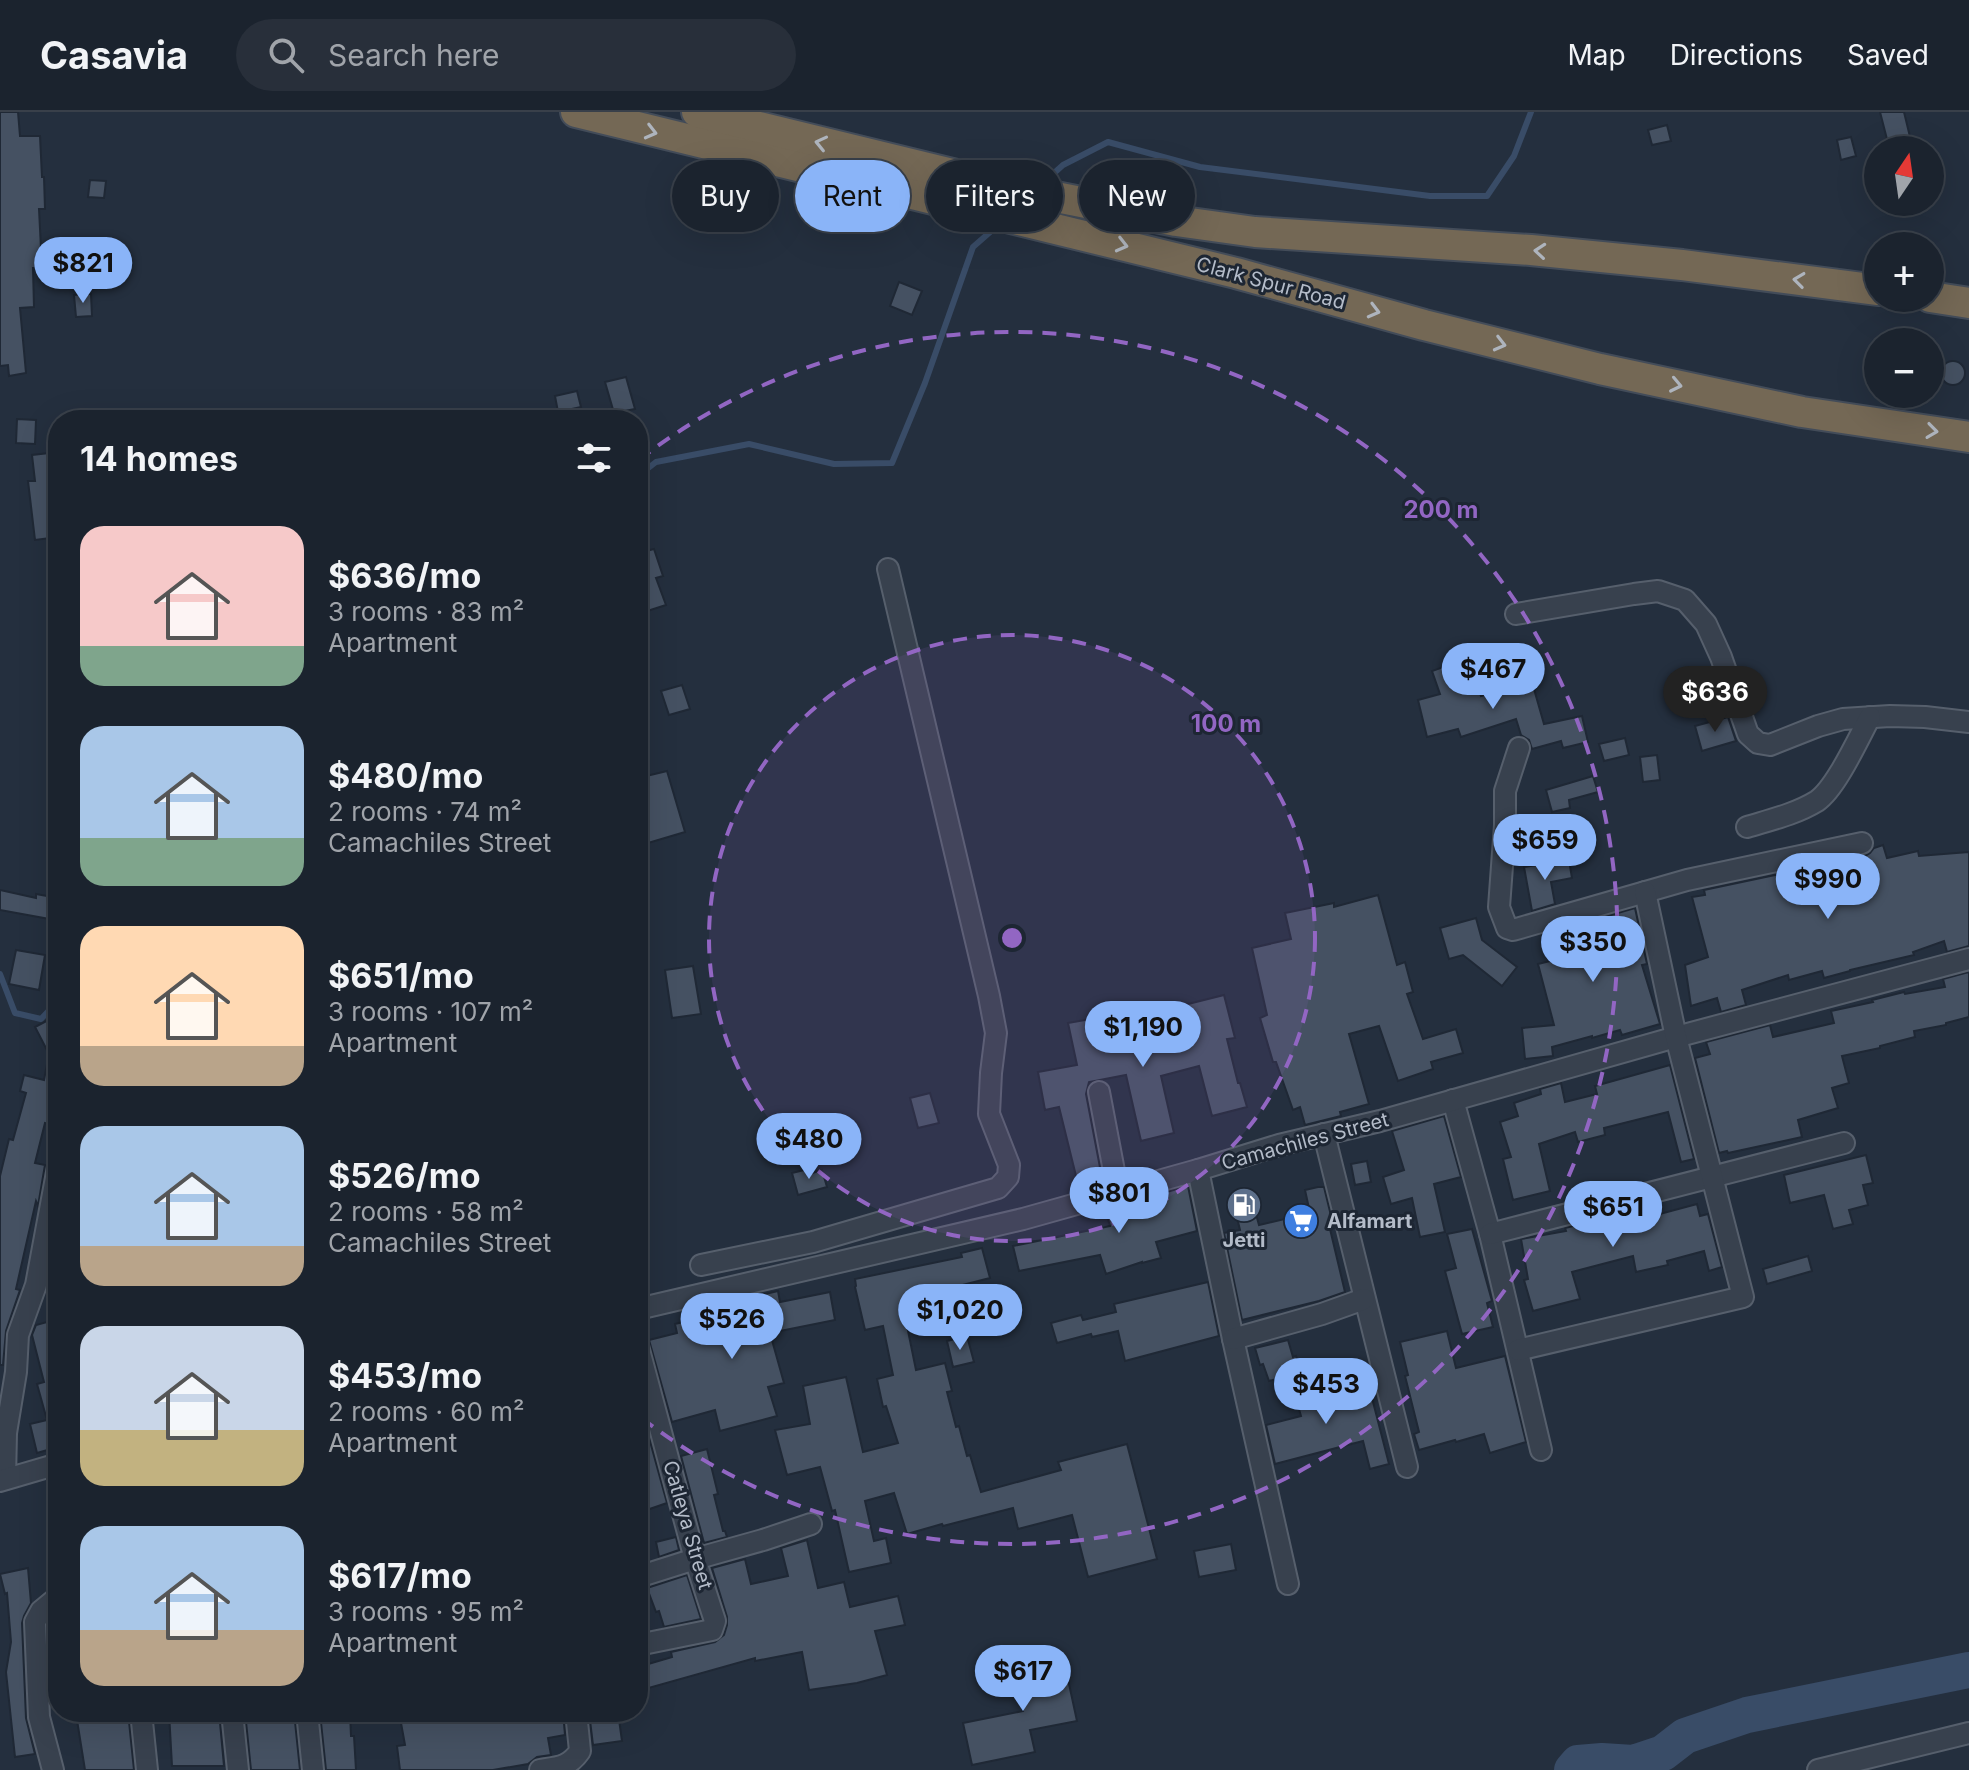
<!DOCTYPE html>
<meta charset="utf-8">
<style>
body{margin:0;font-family:Inter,sans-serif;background:#282f3a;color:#f1f3f6;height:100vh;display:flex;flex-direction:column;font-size:30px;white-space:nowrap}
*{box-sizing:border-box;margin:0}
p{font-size:26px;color:#a0a4aa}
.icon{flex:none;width:44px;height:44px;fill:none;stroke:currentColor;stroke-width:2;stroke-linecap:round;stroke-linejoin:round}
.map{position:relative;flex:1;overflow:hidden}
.side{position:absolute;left:48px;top:298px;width:600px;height:1312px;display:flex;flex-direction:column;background:#1b232e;border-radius:32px;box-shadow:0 8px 32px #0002,0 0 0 2px #39404a}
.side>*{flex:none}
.hud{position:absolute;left:672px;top:48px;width:760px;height:72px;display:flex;gap:16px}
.needle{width:52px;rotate:13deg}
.tools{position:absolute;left:1864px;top:24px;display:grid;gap:16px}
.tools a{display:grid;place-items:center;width:80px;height:80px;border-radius:50%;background:#1b232e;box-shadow:0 8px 32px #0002,0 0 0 2px #39404a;font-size:40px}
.price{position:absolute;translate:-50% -68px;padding:0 18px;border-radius:28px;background:#8ab4f8;color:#111;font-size:26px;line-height:52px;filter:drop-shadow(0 2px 4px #0008)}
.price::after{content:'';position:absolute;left:50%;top:48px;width:24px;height:18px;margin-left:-12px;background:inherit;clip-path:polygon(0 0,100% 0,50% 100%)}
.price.on{background:#222;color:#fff}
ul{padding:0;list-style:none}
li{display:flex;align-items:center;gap:24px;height:200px;padding:0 32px}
li span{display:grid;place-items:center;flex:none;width:224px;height:160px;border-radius:24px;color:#555}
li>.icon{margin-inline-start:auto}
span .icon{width:96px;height:96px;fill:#fffc;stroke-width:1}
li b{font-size:34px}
h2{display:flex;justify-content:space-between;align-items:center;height:96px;padding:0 32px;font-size:34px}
.chip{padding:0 28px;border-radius:36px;background:#1b232e;box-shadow:0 8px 32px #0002,0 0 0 2px #39404a;font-size:28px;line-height:72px}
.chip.on{background:#8ab4f8;color:#111}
header{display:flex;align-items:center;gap:48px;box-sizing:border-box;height:112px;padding:0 40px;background:#1b232e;border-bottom:2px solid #39404a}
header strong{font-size:38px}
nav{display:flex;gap:44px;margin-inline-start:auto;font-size:28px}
.search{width:560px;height:72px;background:#282f3a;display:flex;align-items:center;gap:20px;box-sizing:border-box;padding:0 28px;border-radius:44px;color:#a0a4aa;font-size:30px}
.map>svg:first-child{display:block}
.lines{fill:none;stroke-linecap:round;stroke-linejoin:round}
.stream{stroke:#394c67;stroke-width:6}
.river{stroke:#394c67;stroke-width:36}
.building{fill:#455162;stroke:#1f2835;stroke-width:2}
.minor-casing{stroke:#565f6c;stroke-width:24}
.highway-casing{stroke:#434c59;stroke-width:34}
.minor{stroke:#38414e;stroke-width:20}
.highway{stroke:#746855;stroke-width:30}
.oneway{stroke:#aeb4bd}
.ring{fill:none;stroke:#9266c3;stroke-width:4;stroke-dasharray:14 10}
.labels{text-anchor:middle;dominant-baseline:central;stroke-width:6;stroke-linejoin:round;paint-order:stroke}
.street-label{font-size:20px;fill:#b4bcc9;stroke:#1d2633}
.poi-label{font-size:20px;font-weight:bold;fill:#b4bcc9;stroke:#1d2633;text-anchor:start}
.centre{fill:#9266c3;stroke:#1d2633;stroke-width:4}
.ring-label{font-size:24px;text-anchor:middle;font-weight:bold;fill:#9266c3;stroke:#1d2633;stroke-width:6;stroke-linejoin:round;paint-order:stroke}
</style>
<header>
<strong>Casavia</strong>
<div class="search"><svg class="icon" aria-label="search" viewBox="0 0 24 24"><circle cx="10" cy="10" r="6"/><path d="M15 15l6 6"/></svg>Search here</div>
<nav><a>Map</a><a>Directions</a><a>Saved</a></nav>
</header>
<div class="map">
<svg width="1969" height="1658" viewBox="0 0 1969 1658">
<rect width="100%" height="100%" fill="#242f3e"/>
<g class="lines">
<!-- stream -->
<g class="stream">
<polyline points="1043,71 1063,53 1108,30 1200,55 1430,84 1487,84 1514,44 1531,0"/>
<polyline points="638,364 656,350 749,332 834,352 892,351 925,271 973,135 997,114"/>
<polyline points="0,862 15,901 41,907 58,889"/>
</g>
<!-- river -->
<polyline class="river" points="1572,1658 1578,1651 1602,1649 1633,1651 1663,1641 1685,1624 1747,1603 1969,1558"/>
</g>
<!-- building -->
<g class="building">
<polygon points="0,0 18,0 20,24 40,24 42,65 44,65 45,97 39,97 42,156 33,156 34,195 20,196 26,261 9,264 8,253 0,254"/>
<polygon points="1880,0 1904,0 1911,29 1889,35"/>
<polygon points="1667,13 1671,29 1652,33 1648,18"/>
<polygon points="1851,25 1856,44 1841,48 1837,28"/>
<polygon points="90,68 106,69 104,86 88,85"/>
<polygon points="899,170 922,179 912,203 890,194"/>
<polygon points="82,182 91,182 92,204 76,205 74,183"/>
<circle cx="1953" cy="261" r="12"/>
<polygon points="626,265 635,297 614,301 605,270"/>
<polygon points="577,279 581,295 558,300 555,284"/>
<polygon points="17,307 36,308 35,332 16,331"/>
<polygon points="58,340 58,425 35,428 28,369 35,369 32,343"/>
<polygon points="654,437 663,464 656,466 666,493 638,502 638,441"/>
<polygon points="1457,550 1465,572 1475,568 1481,584 1532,570 1544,612 1582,604 1588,630 1563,636 1561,629 1532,637 1529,628 1521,623 1516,607 1461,625 1458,617 1427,625 1418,588 1440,582 1432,559"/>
<polygon points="682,573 690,597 669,603 661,579"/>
<polygon points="1728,605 1736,629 1702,639 1695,614"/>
<polygon points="1625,626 1629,643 1604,649 1599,632"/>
<polygon points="1657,643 1660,668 1643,670 1640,645"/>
<polygon points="667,659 685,720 638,734 638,666"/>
<polygon points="1593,664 1598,680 1569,688 1570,696 1552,700 1546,678"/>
<polygon points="1883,733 1887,746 1918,739 1919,744 1969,740 1969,834 1947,840 1944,829 1913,840 1914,843 1850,858 1850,859 1824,866 1822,859 1789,868 1788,863 1742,878 1746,893 1721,900 1717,886 1691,894 1685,853 1708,845 1692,785 1705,783 1704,778 1865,744 1870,741 1874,736"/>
<polygon points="1569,748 1572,766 1551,770 1555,792 1532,799 1524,755"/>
<polygon points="0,778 36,786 36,782 58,786 55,808 0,798"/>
<polygon points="1378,783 1397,853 1405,850 1413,880 1407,882 1423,927 1456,917 1463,941 1431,950 1433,957 1398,969 1379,914 1349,922 1369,992 1340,1000 1341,1004 1305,1013 1300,995 1293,998 1276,950 1273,950 1260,906 1267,903 1252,836 1291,827 1285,801 1334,791 1334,795"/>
<polygon points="1635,796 1647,852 1642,853 1660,912 1622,923 1620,918 1592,926 1592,924 1552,935 1553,944 1525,947 1522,916 1554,913 1538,852 1550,849 1542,823"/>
<polygon points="1476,806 1482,828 1517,855 1502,874 1463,843 1449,847 1440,816"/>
<polygon points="16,838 45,843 39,878 9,872"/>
<polygon points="693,854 701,902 672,906 665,858"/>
<polygon points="1969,860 1969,905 1946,911 1946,913 1914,919 1915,925 1880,934 1880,936 1842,944 1849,971 1832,976 1838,996 1798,1008 1802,1025 1728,1041 1727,1039 1719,1041 1695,946 1710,942 1706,930 1770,913 1773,925 1834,911 1831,899 1873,890 1872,888 1904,880 1905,882 1945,875 1943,867"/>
<polygon points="1224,883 1235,926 1227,927 1238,971 1240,971 1247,995 1212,1004 1199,954 1161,964 1174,1021 1141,1029 1126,963 1089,970 1086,982 1103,1071 1098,1072 1096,1064 1077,1068 1059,995 1045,998 1038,960 1077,953 1068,911 1163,894 1164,898"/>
<polygon points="58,903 58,989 52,1013 45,1011 35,1051 45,1053 38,1094 36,1089 16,1177 20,1178 6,1219 3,1253 0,1253 0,1064 9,1027 13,1028 26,981 20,979 24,963 44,968 49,942 35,915"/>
<polygon points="1670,953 1694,1047 1681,1050 1668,1000 1604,1016 1605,1023 1578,1030 1575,1020 1539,1032 1550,1079 1513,1088 1503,1047 1511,1045 1500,1010 1518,1004 1514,991 1541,982 1540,977 1561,971 1565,990 1597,982 1595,974"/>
<polygon points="930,981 939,1011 918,1016 910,986"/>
<polygon points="1444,1004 1461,1065 1434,1072 1445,1120 1420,1125 1412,1086 1391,1092 1383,1065 1404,1058 1392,1019"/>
<polygon points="1866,1043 1873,1071 1863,1073 1868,1093 1849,1098 1853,1112 1833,1117 1824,1083 1790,1091 1784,1063"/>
<polygon points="1367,1049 1371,1070 1355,1073 1351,1052"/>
<polygon points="808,1057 809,1062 822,1058 827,1075 798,1083 792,1061"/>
<polygon points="1188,1074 1197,1119 1156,1130 1161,1146 1142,1151 1142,1150 1106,1162 1100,1143 1019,1159 1013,1134 1110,1114 1105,1097"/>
<polygon points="1318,1075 1324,1075 1334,1116 1330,1117 1345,1180 1319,1189 1242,1208 1224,1121 1240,1118 1232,1085 1250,1080 1259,1113 1310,1101 1305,1078"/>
<polygon points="1697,1092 1700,1104 1708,1102 1722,1155 1709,1159 1704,1139 1667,1149 1668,1153 1636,1160 1633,1144 1572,1160 1580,1187 1533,1199 1524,1168 1528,1167 1521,1127 1566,1119 1565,1116 1654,1094 1656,1103"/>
<polygon points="1472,1117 1492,1189 1487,1191 1493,1215 1462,1222 1445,1159 1456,1156 1447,1122"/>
<polygon points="982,1136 990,1166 943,1178 947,1195 905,1204 916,1258 945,1251 952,1279 947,1280 956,1315 959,1314 967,1344 970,1343 981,1380 1061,1358 1058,1350 1127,1332 1157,1447 1088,1465 1072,1403 1018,1417 1013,1396 943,1414 942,1412 907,1422 894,1381 865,1389 874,1429 886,1426 891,1451 849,1460 835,1398 832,1399 820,1355 787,1363 775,1318 810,1312 803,1274 846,1265 863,1340 898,1331 886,1294 883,1295 877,1267 893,1263 883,1214 865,1218 855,1175 856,1174 855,1167 962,1145 961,1141"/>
<polygon points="1808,1144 1812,1159 1767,1172 1763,1157"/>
<polygon points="1208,1170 1219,1224 1125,1249 1118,1219 1092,1225 1091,1222 1057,1231 1051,1211 1081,1203 1083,1208 1116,1200 1114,1192"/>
<polygon points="778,1179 780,1190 830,1180 835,1208 770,1221 784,1271 768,1275 777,1304 720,1319 715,1298 672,1310 649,1228 677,1221 675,1212 714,1202 719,1225 756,1215 748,1186"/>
<polygon points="58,1207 58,1335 37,1341 30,1312 47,1308 37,1272 44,1270 32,1223 36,1213"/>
<polygon points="1447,1219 1456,1256 1505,1244 1526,1330 1490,1341 1484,1322 1456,1330 1455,1328 1419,1338 1414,1322 1419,1320 1405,1264 1408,1263 1400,1230"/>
<polygon points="967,1224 974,1250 953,1255 947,1229"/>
<polygon points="1288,1228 1293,1245 1296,1244 1301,1260 1269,1269 1263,1252 1260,1253 1255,1236"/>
<polygon points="1324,1261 1334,1296 1372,1286 1389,1352 1370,1357 1363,1329 1275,1352 1266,1313 1301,1304 1291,1270"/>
<polygon points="638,1293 640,1293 667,1391 638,1401"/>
<polygon points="707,1337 718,1382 714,1383 723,1419 725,1419 727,1425 704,1431 681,1344"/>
<polygon points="676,1425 679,1438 659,1445 656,1430"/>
<polygon points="807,1428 818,1476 844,1470 850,1495 898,1484 905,1513 875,1519 887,1563 857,1571 809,1578 802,1540 755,1549 755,1546 638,1579 638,1555 672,1545 671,1540 715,1530 724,1523 727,1513 727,1505 712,1456 745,1447 751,1472 788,1464 781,1436"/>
<polygon points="1231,1432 1236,1458 1199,1465 1194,1439"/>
<polygon points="28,1456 31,1491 24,1504 22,1511 26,1606 35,1642 15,1645 6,1560 11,1530 7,1481 5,1482 0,1462"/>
<polygon points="687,1463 701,1507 664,1515 659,1499 656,1500 647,1476"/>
<polygon points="1046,1541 1051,1561 1066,1558 1077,1609 1030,1618 1035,1640 972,1653 963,1611 1023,1599 1012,1548"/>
<polygon points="78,1600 128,1600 134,1658 85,1658 77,1608 80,1608"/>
<polygon points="169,1600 219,1600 224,1654 172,1654"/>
<polygon points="245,1600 294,1600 300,1658 251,1658"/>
<polygon points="350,1600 351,1624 354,1624 356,1658 326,1658 320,1601"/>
<polygon points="399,1600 563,1600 565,1623 548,1626 551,1643 537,1645 528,1652 493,1658 400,1658 397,1634 405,1633"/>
<polygon points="589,1600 618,1600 622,1629 593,1633"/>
</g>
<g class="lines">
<!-- minor casing -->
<g class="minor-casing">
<g id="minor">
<polyline points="1516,502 1634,482 1658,479 1685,488 1706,512 1721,545 1748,622 1758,631 1770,633 1818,614 1843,607 1890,604 1925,605 1969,610"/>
<polyline points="1519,636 1505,679 1505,713 1499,795 1507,816 1513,818 1687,768 1862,731"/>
<path d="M 1747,715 C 1770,708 1796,702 1817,689 C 1836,676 1858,627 1870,605"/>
<polyline points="1099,980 1118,1080"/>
<polyline points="1453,988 1490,1122 1541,1338"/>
<polyline points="1324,1022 1407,1355"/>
<polyline points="1198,1058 1233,1227 1288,1472"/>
<polyline points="1490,1122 1844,1031"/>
<polyline points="701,1153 813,1130 998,1076 1008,1065 1009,1053 989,1002 991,961 996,921 989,884 888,457"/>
<polyline points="638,1197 1023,1107 1198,1058 1279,1033 1380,1009 1676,925 1969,847"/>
<polyline points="1233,1227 1322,1202 1364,1187"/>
<polyline points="638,1234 695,1447 715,1509 712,1518 638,1533"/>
<polyline points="1518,1238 1743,1185 1676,925 1645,780"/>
<polyline points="5,1367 6,1321 16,1260 18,1223 36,1173 58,1055"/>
<polyline points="0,1369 58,1352"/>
<polyline points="638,1465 695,1447 763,1428 811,1412"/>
<polyline points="141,1600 147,1658"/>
<polyline points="232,1600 238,1658"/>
<polyline points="307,1600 313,1658"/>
<polyline points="53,1658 39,1605 35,1510 41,1499 58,1485"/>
<path d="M 540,1658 C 559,1655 569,1655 580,1639 L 576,1600"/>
<polyline points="1818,1658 1969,1621"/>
</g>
</g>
<!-- highway casing -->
<g class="highway-casing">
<g id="highway">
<polyline points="576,0 1236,161 1424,213 1600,257 1802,300 1969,325"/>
<polyline points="697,0 1006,75 1176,109 1255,120 1531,138 1682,153 1878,178"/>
<polyline points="1930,185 1969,191"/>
</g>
</g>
<!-- minor -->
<use href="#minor" class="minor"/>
<!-- highway -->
<use href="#highway" class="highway"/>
</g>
<!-- one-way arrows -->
<defs><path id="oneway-chevron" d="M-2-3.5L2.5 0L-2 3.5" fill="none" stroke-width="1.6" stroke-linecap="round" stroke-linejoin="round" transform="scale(2)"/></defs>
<g class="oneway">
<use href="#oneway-chevron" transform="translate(651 20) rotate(14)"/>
<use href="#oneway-chevron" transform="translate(821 31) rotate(-167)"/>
<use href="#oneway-chevron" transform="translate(1122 133) rotate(14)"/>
<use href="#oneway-chevron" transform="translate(1540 139) rotate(-175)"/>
<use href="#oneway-chevron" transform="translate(1799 168) rotate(-173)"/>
<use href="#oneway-chevron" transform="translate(1374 199) rotate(15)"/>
<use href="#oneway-chevron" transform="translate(1500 232) rotate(14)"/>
<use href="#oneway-chevron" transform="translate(1676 273) rotate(12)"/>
<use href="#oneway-chevron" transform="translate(1932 319) rotate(8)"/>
</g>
<!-- distance rings -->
<circle cx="1012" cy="826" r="303" fill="#9266c3" fill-opacity=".12"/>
<g class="ring">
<circle cx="1012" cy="826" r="303"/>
<path d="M639 348A606 606 0 1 1 639 1304"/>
</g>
<!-- icons -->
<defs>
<g id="fuel-disc" transform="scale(1.8)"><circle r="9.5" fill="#5c6f8a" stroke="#1d2633"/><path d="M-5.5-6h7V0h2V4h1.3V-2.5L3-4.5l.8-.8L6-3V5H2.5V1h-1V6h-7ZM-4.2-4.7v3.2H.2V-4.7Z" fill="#fff"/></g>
<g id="supermarket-disc" transform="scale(1.8)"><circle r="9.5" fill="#3f7fe0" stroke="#1d2633"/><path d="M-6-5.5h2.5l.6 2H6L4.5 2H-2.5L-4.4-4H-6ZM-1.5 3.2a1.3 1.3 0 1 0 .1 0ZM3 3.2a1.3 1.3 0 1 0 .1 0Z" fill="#fff"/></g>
</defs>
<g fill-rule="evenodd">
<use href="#fuel-disc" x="1244" y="1093"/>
<use href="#supermarket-disc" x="1301" y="1109"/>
</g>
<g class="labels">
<!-- street labels -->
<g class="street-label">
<text transform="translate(1271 171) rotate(15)">Clark Spur Road</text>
<text transform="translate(1305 1029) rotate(-15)">Camachiles Street</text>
<text transform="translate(688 1413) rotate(74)">Catleya Street</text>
</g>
<!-- poi labels -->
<g class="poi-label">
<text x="1327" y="1109">Alfamart</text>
<text x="1244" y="1128" text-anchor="middle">Jetti</text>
</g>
</g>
<circle cx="1012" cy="826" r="12" class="centre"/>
<g class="ring-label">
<text x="1441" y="406">200 m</text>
<text x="1226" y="620">100 m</text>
</g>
</svg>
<div class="tools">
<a><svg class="needle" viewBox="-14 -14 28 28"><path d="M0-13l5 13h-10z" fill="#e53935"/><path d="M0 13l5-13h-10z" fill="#a0a4aa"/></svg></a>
<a>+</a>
<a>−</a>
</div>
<b class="price" style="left:83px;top:193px">$821</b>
<b class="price" style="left:1493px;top:599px">$467</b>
<b class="price on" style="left:1715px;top:622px">$636</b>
<b class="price" style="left:1545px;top:770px">$659</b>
<b class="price" style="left:1828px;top:809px">$990</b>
<b class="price" style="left:1593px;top:872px">$350</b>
<b class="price" style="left:1143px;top:957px">$1,190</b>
<b class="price" style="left:809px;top:1069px">$480</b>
<b class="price" style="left:1119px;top:1123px">$801</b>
<b class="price" style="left:1613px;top:1137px">$651</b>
<b class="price" style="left:960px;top:1240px">$1,020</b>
<b class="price" style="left:732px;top:1249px">$526</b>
<b class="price" style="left:1326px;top:1314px">$453</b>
<b class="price" style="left:1023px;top:1601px">$617</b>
<div class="hud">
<a class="chip">Buy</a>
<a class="chip on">Rent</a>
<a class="chip">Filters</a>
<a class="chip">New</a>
</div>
<section class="side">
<h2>14 homes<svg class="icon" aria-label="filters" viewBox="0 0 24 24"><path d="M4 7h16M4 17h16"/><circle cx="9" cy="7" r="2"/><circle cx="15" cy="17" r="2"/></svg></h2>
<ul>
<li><span style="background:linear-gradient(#f6c9c9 75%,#7fa58c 0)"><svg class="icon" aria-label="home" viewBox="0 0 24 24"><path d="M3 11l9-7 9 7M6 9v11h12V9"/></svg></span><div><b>$636/mo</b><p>3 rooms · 83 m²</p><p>Apartment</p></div></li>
<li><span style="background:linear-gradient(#a9c7e8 70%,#7fa58c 0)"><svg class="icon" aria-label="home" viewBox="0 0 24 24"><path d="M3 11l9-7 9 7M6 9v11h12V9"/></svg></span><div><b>$480/mo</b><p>2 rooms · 74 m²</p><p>Camachiles Street</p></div></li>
<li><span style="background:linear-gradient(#ffd9b3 75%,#b9a48a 0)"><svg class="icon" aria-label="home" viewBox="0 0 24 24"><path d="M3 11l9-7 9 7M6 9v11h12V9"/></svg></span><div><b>$651/mo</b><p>3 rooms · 107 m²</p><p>Apartment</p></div></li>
<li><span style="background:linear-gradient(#a9c7e8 75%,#b9a48a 0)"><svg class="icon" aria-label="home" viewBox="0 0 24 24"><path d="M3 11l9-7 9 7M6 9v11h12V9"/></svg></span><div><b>$526/mo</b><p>2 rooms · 58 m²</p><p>Camachiles Street</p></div></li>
<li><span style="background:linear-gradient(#c9d6e8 65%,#c2b280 0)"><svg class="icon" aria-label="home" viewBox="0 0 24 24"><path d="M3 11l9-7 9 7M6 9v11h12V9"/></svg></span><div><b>$453/mo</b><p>2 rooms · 60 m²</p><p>Apartment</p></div></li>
<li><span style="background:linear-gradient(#a9c7e8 65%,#b9a48a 0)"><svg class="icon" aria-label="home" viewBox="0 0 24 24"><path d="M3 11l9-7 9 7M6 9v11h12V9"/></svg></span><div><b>$617/mo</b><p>3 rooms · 95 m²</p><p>Apartment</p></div></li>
</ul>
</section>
</div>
